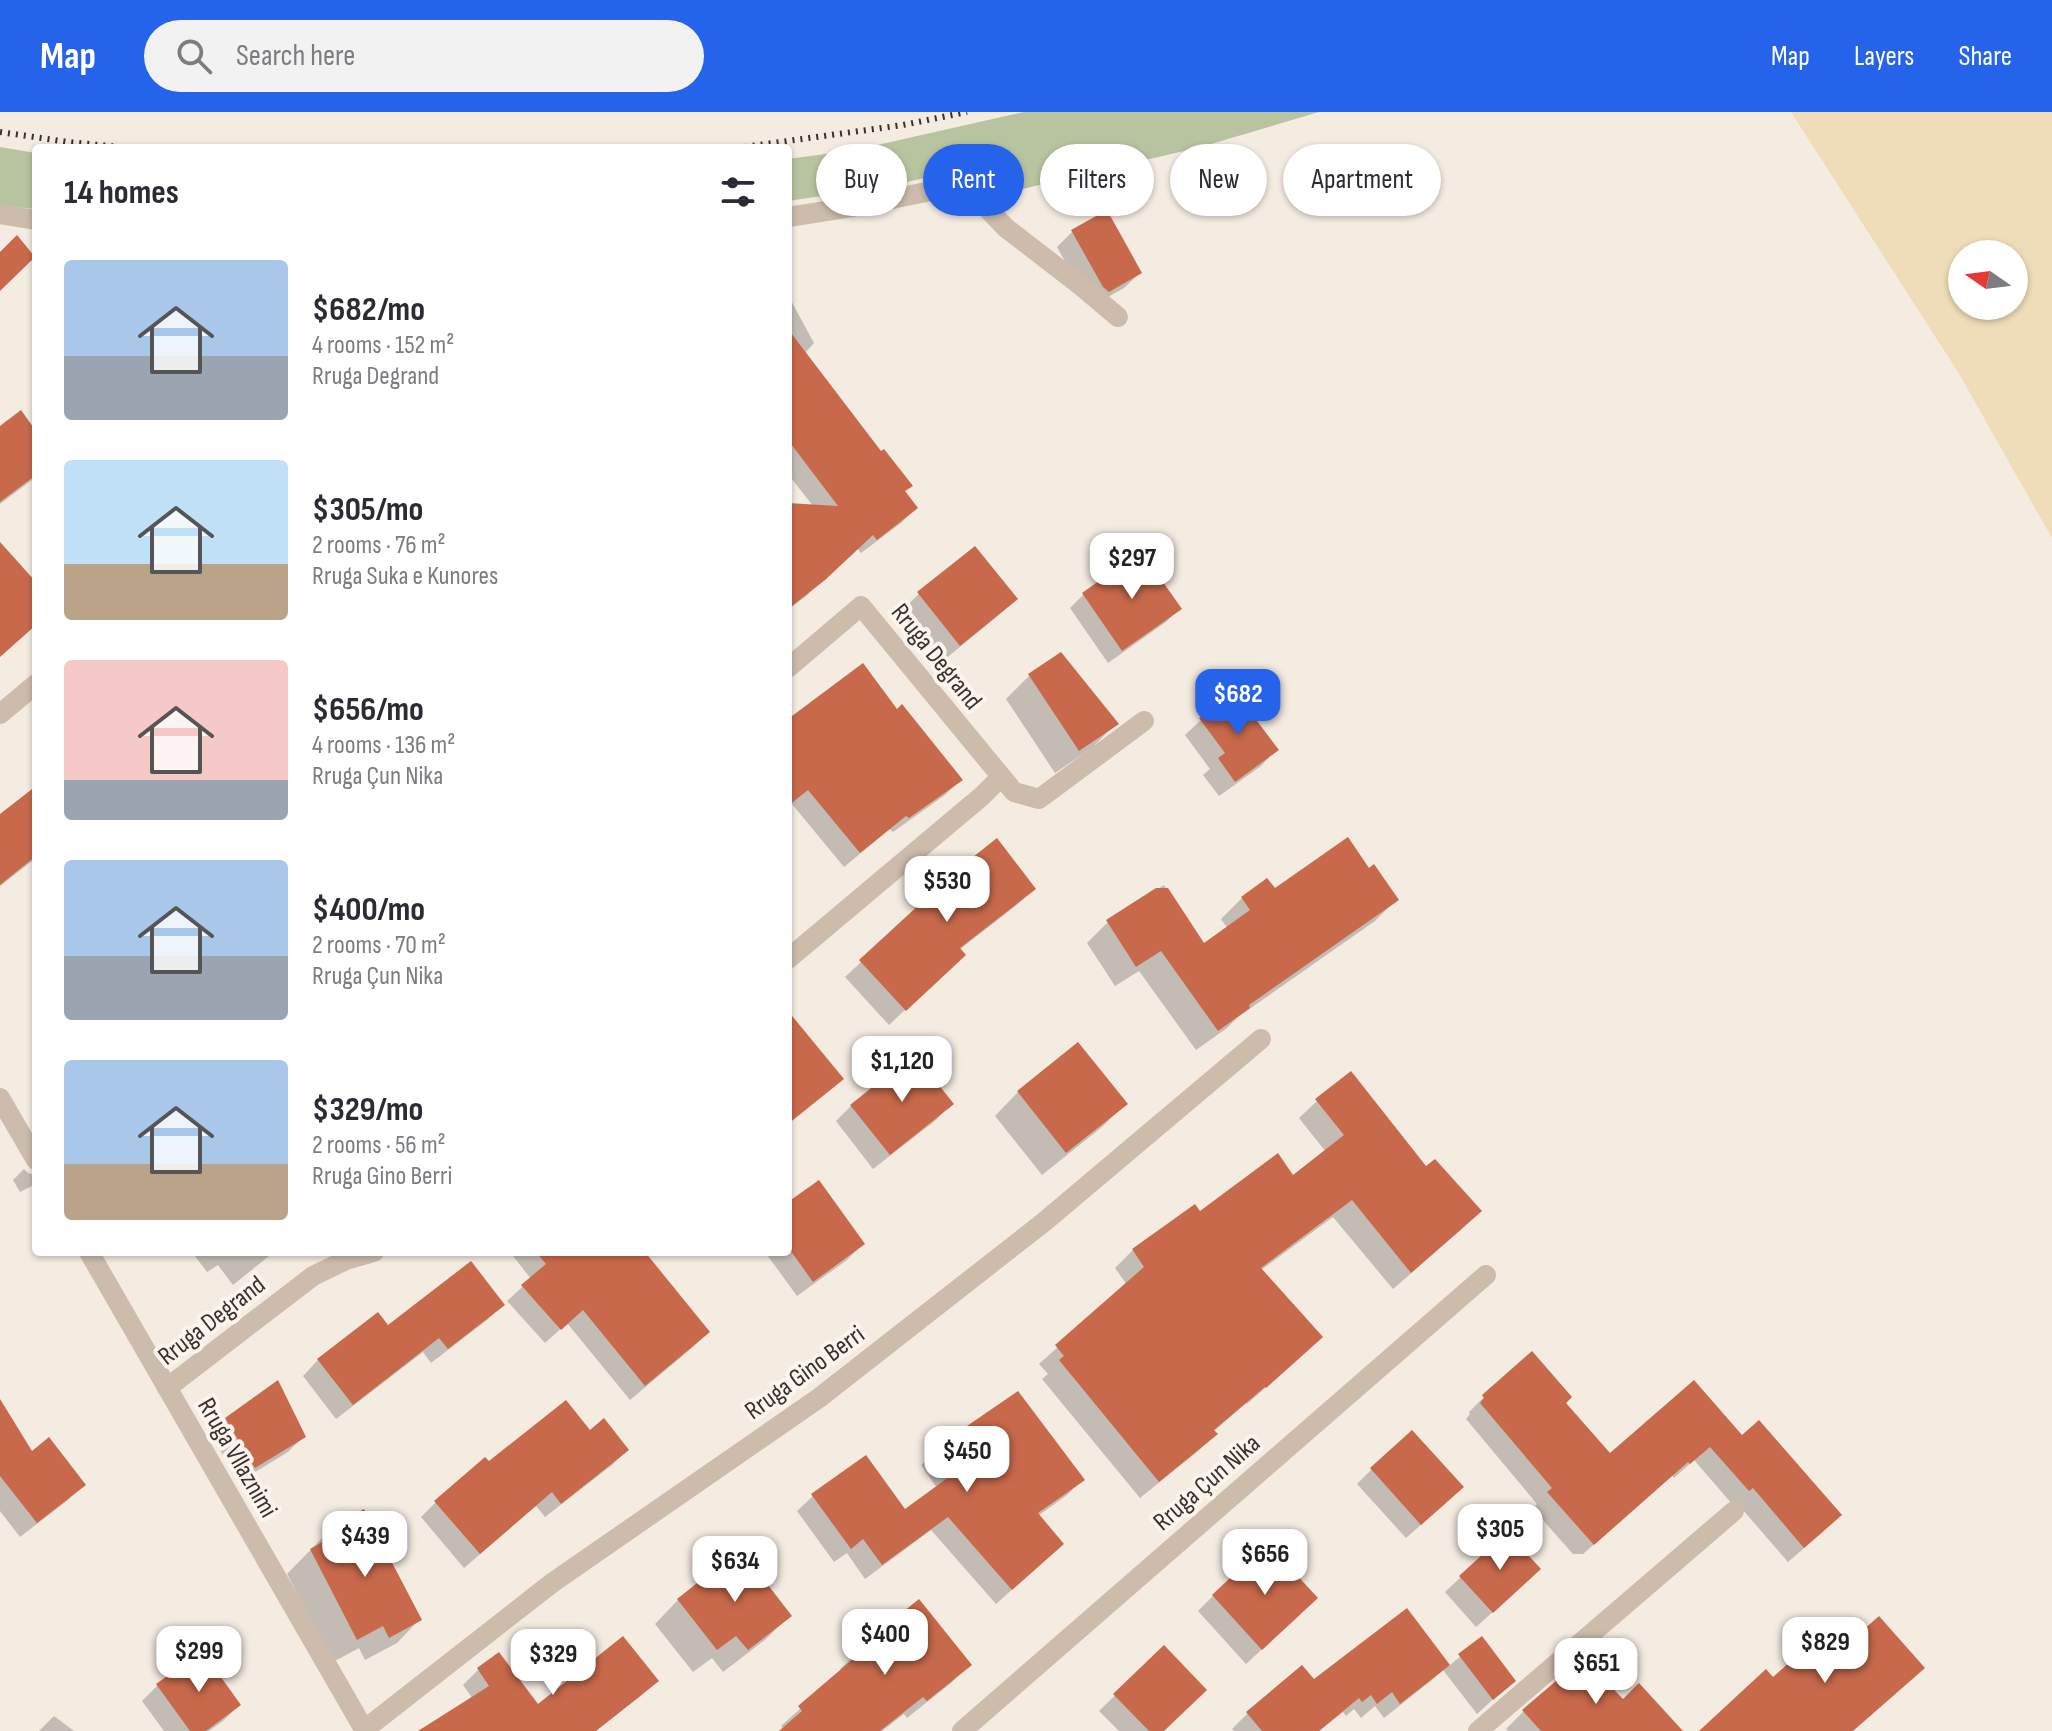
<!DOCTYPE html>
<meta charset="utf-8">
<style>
body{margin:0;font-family:"Sofia Sans Condensed",sans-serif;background:#f2f2f3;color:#2b2b33;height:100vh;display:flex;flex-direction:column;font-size:30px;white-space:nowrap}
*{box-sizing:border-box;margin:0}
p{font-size:26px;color:#7c7c81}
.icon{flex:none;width:44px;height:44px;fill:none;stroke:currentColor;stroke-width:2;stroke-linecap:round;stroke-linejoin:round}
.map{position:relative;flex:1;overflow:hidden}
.sheet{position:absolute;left:32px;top:32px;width:760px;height:1112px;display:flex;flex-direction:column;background:#fff;border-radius:8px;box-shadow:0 2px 6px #0004}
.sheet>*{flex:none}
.banner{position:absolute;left:816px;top:32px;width:760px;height:72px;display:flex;gap:16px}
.needle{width:52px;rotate:284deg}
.buttons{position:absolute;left:1948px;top:128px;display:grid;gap:16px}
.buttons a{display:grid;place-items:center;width:80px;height:80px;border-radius:50%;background:#fff;box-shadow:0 2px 6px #0004;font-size:40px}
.price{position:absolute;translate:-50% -68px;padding:0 18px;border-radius:16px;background:#fff;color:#222;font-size:26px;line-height:52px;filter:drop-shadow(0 2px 4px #0008)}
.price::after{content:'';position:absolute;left:50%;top:48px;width:24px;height:18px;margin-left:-12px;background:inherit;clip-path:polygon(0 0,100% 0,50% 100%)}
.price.selected{background:#2563eb;color:#fff}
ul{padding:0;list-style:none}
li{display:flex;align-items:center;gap:24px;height:200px;padding:0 32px}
li span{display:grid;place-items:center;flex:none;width:224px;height:160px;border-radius:8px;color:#555}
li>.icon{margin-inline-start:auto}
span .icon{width:96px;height:96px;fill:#fffc;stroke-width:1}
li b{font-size:34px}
h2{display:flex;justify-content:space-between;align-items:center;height:96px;padding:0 32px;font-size:34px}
.tag{padding:0 28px;border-radius:36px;background:#fff;box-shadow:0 2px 6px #0004;font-size:28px;line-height:72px}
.tag.selected{background:#2563eb;color:#fff}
header{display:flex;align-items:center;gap:48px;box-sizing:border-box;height:112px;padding:0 40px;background:#2563eb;color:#fff}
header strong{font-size:38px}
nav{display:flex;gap:44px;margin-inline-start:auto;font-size:28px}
.search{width:560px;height:72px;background:#f2f2f3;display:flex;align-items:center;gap:20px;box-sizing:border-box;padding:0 28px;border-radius:44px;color:#7c7c81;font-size:30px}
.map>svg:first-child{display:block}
.green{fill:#b8c4a0}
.sand{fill:#efdcb8;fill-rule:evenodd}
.shadow{fill:#0003}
.building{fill:#c8694b}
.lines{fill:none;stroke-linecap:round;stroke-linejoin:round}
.minor{stroke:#cdbbac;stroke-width:20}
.rail{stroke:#3b302b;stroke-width:6;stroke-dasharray:2 6;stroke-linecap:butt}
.labels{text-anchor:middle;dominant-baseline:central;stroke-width:8;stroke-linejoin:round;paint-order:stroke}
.street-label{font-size:26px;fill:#3b302b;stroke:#fbf5ee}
</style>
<header>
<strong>Map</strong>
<div class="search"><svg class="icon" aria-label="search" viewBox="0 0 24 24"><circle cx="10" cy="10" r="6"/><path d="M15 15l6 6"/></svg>Search here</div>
<nav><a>Map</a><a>Layers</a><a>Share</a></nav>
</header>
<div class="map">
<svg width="2052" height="1619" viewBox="0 0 2052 1619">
<rect width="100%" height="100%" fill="#f4ebe1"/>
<!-- green -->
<g class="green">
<polygon points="1024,0 1319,0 1201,35 988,85 960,58 889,74 788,89 788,47 855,38"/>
<polygon points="0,35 36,41 36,97 0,94"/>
</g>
<!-- sand -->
<path class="sand" d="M 1791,0 L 2052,0 L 2052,426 L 1958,260 ZM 1962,142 L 2014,142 L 2014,194 L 1962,194 Z"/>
<!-- shadow -->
<g class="shadow">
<polygon points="1072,120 1140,161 1124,176 1092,194 1088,191 1057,135"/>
<polygon points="788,183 814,231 804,242 916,396 901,411 861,441 857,436 806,484 788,498 788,393 813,394 788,362"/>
<polygon points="0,316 36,322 36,365 0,392"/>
<polygon points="919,482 1015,487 1000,502 944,548 903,497"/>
<polygon points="1084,482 1179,496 1166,510 1108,551 1070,496"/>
<polygon points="1029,564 1116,611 1093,635 1055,661 1006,587"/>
<polygon points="896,600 960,668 945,683 893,720 890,717 844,755 792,692 788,695 788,633"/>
<polygon points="1201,608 1276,638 1261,654 1219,684 1203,663 1210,657 1185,623"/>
<polygon points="36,677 36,746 0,774 0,704"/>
<polygon points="959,759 1033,776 1018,792 959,838 947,858 889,913 845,865"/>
<polygon points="1368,759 1396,788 1375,809 1238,905 1227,916 1196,938 1139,859 1115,874 1087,831 1108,810 1164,773 1204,834 1228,817 1221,807 1242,786"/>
<polygon points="1018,980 1125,992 1102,1015 1042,1063 995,1004"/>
<polygon points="1317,989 1425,1057 1480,1099 1462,1117 1393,1177 1333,1105 1261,1158 1303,1242 1247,1292 1246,1291 1213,1320 1215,1322 1197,1340 1140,1386 1042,1267 1048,1262 1039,1252 1127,1173 1115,1156 1133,1138 1195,1095 1200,1102 1293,1065 1326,1040 1299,1006"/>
<polygon points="951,992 936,1008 873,1057 836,1009 851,994"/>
<polygon points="24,1057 28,1061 36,1063 36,1072 20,1080 13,1068"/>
<polygon points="788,1093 863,1132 847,1148 797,1184 765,1140 788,1140"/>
<polygon points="192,1140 274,1140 233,1173 218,1153 207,1160"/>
<polygon points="510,1140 634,1140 708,1220 693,1235 630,1288 567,1211 545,1231 507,1189 531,1167"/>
<polygon points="502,1193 487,1208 431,1251 423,1240 336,1307 303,1264 318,1248 388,1216"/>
<polygon points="1694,1271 1824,1419 1788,1450 1736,1390 1733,1393 1694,1348 1674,1366 1672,1363 1583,1442 1573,1442 1533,1397 1537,1392 1466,1307 1470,1302 1469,1300 1484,1285 1564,1291 1610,1344"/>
<polygon points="0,1290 31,1342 84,1372 68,1388 20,1425 0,1399"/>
<polygon points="998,1294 1082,1368 1067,1383 1038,1404 1046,1447 996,1492 931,1418 865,1467 847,1441 834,1450 797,1399 813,1384 905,1400 937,1376 921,1353 936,1338"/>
<polygon points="227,1307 304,1324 288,1340 239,1370 211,1323"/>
<polygon points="590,1321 627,1338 612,1353 545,1405 536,1394 464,1456 421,1405 436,1390 489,1352"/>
<polygon points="1372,1357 1447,1390 1406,1426 1357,1372"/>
<polygon points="330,1418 420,1507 397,1531 365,1548 359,1536 333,1550 287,1462"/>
<polygon points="1461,1465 1523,1473 1476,1515 1445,1480"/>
<polygon points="1213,1484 1300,1502 1246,1552 1198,1499"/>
<polygon points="678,1488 789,1504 766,1527 723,1560 712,1546 693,1560 655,1512"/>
<polygon points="1406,1499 1449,1554 1481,1527 1513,1569 1477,1602 1443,1558 1432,1568 1384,1606 1375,1594 1361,1606 1354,1597 1346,1604 1343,1600 1319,1619 1234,1619 1232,1617 1247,1602 1302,1556 1314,1570"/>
<polygon points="1164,1536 1162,1619 1119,1619 1099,1599"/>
<polygon points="859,1539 969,1552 951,1571 907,1606 904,1602 882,1619 782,1619 784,1617 781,1614 842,1559 840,1557"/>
<polygon points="499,1542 537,1595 656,1569 641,1584 595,1619 426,1619 473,1587 463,1573 478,1558"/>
<polygon points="158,1573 239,1593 223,1609 209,1619 164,1619 142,1589"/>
<polygon points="1623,1590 1681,1619 1508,1619 1506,1617 1524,1599"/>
<polygon points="54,1604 74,1619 39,1619"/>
</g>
<!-- building -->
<g class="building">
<polygon points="1107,98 1142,161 1109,180 1103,175 1071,118"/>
<polygon points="17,123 35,145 0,179 0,140"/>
<polygon points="788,217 881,339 884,337 913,374 905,379 918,396 877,428 873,423 825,468 788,497 788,391 838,394 788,328"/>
<polygon points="21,298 36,319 36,363 0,390 0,314"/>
<polygon points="0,430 36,470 36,513 0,545"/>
<polygon points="975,434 1018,487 960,534 917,480"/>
<polygon points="1141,439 1182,497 1122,539 1082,481"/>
<polygon points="1061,540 1119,612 1079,639 1028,562"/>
<polygon points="863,551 897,597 902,592 963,668 909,706 906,704 860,741 808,678 788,694 788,607"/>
<polygon points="1235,580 1279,638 1235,670 1218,646 1225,641 1199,606"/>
<polygon points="36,674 36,744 0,773 0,702"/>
<polygon points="1348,725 1369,756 1374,752 1399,788 1249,893 1250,896 1218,919 1161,839 1136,855 1106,808 1156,776 1168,776 1204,831 1250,798 1241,785 1267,766 1275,776"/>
<polygon points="997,726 1036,777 960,836 966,843 906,899 859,848 958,757"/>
<polygon points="788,899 844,967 788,1012"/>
<polygon points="1078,930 1128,992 1066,1041 1017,979"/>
<polygon points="914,942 954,992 890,1043 850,993"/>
<polygon points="1351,959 1426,1054 1435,1047 1482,1099 1411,1161 1352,1088 1261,1156 1323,1225 1266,1276 1265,1275 1214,1318 1218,1322 1159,1370 1059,1248 1064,1244 1055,1233 1144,1155 1132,1137 1195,1092 1200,1099 1278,1041 1293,1063 1344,1023 1315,987"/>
<polygon points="819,1068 865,1132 813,1170 788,1135 788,1090"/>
<polygon points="536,1140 645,1140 710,1220 645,1274 583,1198 561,1218 521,1173 546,1152"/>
<polygon points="471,1149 505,1193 448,1237 439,1226 353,1293 317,1247 378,1200 388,1213"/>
<polygon points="1532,1239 1572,1285 1566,1291 1610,1341 1694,1268 1742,1323 1759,1308 1842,1403 1804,1436 1753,1376 1749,1379 1710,1335 1690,1352 1688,1350 1594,1433 1547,1380 1552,1376 1480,1291 1484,1286 1482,1283"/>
<polygon points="278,1268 306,1325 255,1356 225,1306"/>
<polygon points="1018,1279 1085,1368 1038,1401 1064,1432 1012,1478 948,1405 882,1453 863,1427 851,1437 811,1382 866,1343 905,1397 953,1362 935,1336"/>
<polygon points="0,1287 32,1339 49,1325 86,1373 37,1411 0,1364"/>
<polygon points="566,1288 590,1318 604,1306 629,1338 561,1392 552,1380 480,1442 434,1389 485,1345 489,1349"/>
<polygon points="1412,1318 1464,1375 1421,1413 1370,1356"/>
<polygon points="364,1397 422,1508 389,1526 383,1514 357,1528 310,1437 333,1424 329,1416"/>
<polygon points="1507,1420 1541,1457 1493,1501 1459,1464"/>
<polygon points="1267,1431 1318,1486 1262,1538 1212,1483"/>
<polygon points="740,1437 792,1504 748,1538 736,1524 717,1538 677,1487"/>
<polygon points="919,1487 972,1553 927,1589 923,1585 880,1619 779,1619 802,1599 798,1594 860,1541 857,1537"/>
<polygon points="1407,1496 1450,1553 1400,1592 1392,1580 1377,1592 1371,1583 1362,1590 1359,1586 1319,1619 1262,1619 1246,1600 1302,1553 1314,1567"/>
<polygon points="1879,1504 1925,1556 1853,1619 1699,1619 1766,1557 1773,1565 1831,1514 1833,1517 1838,1513 1852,1528"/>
<polygon points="623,1524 659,1569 596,1619 418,1619 489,1574 477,1556 499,1540 538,1592"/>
<polygon points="1482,1524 1516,1569 1493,1588 1458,1542"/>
<polygon points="1164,1533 1207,1578 1164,1619 1149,1619 1113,1582"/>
<polygon points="202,1539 241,1593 206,1619 190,1619 156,1572"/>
<polygon points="1583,1546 1623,1587 1639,1571 1683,1619 1541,1619 1522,1598"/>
</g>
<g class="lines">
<!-- minor -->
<g class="minor">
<polyline points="0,102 36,108"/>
<polyline points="788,105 852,95 961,73 978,87 1006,116 1080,173 1118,205"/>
<polyline points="788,556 861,494 1014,680 1039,687 1144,609"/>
<polyline points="0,602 36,572"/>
<polyline points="788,847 982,684 1001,665"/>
<polyline points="0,986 36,1048"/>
<polyline points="89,1140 365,1619"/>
<polyline points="167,1276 313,1164 346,1148 374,1140"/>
<polyline points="364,1618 552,1471 819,1286 1044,1110 1261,927"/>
<polyline points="962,1619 1486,1163"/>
<polyline points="1478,1619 1734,1399"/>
</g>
<!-- rail -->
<g class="rail">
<polyline points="0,20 68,30 130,36"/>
<polyline points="737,36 903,13 967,0"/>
</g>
</g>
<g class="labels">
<!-- street labels -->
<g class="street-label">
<text transform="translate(936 545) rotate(51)">Rruga Degrand</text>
<text transform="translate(212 1209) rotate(-38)">Rruga Degrand</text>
<text transform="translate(805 1261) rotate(-36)">Rruga Gino Berri</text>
<text transform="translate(237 1346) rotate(60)">Rruga Vllaznimi</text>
<text transform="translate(1207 1371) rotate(-41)">Rruga Çun Nika</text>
</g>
</g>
</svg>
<div class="buttons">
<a><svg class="needle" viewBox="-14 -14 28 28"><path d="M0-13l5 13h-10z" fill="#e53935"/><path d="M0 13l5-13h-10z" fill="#7c7c81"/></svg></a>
</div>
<b class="price" style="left:1132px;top:489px">$297</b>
<b class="price selected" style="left:1238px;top:625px">$682</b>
<b class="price" style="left:947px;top:812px">$530</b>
<b class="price" style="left:902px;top:992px">$1,120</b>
<b class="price" style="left:967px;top:1382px">$450</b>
<b class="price" style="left:1500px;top:1460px">$305</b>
<b class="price" style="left:365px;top:1467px">$439</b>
<b class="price" style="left:1265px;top:1485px">$656</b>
<b class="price" style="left:735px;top:1492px">$634</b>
<b class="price" style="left:885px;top:1565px">$400</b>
<b class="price" style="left:1825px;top:1573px">$829</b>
<b class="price" style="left:199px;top:1582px">$299</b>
<b class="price" style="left:553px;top:1585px">$329</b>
<b class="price" style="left:1596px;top:1594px">$651</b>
<div class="banner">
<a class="tag">Buy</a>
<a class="tag selected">Rent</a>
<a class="tag">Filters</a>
<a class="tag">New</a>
<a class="tag">Apartment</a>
</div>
<section class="sheet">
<h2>14 homes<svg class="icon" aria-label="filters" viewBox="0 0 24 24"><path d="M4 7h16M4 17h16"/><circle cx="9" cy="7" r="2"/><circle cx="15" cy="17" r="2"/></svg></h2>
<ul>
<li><span style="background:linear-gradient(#a9c7e8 60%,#9aa5b1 0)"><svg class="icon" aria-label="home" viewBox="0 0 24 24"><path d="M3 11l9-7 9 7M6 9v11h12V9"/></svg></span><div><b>$682/mo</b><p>4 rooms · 152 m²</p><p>Rruga Degrand</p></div></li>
<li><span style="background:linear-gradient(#bfe0f5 65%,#b9a48a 0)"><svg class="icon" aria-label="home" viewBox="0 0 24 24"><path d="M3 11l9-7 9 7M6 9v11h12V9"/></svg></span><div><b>$305/mo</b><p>2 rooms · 76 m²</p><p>Rruga Suka e Kunores</p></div></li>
<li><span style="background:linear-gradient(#f6c9c9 75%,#9aa5b1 0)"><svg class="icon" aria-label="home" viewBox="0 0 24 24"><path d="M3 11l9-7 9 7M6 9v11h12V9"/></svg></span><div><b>$656/mo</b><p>4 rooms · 136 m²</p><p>Rruga Çun Nika</p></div></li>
<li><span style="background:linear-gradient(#a9c7e8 60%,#9aa5b1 0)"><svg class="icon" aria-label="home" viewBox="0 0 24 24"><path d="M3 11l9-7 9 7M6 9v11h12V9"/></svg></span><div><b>$400/mo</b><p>2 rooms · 70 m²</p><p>Rruga Çun Nika</p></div></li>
<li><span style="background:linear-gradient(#a9c7e8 65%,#b9a48a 0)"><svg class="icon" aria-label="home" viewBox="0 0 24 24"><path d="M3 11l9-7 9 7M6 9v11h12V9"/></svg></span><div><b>$329/mo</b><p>2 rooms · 56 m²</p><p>Rruga Gino Berri</p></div></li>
</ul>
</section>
</div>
